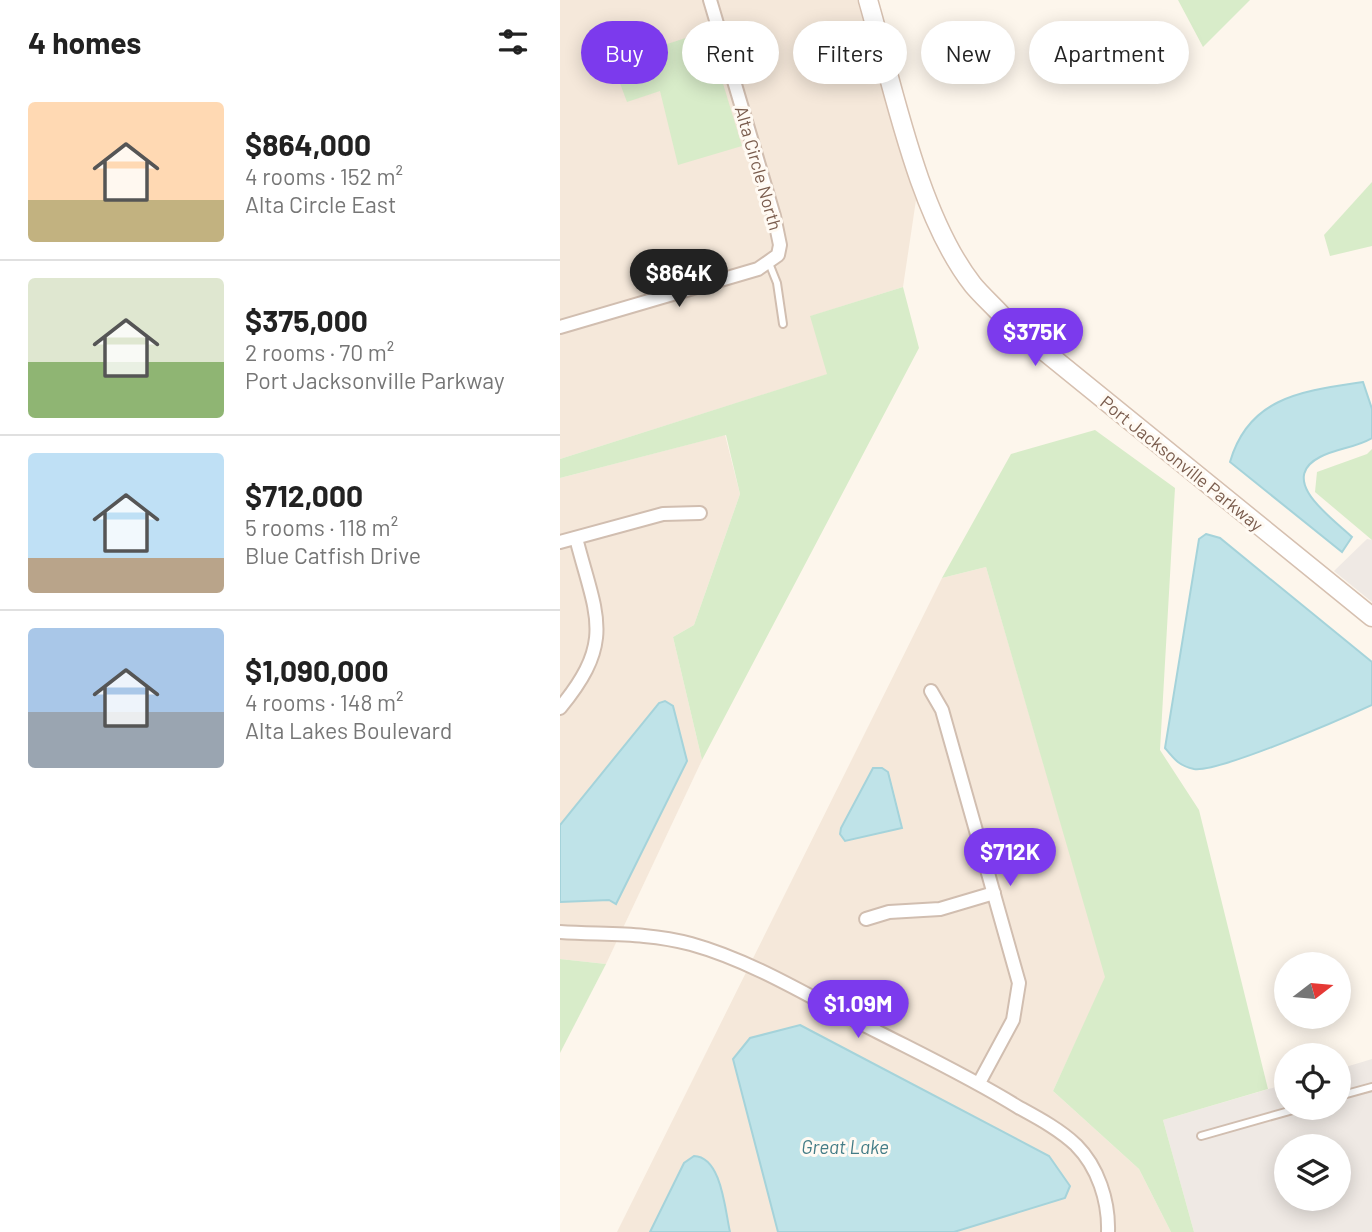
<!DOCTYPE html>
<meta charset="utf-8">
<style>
body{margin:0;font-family:Barlow,sans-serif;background:#f6f6f6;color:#222;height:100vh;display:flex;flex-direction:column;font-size:26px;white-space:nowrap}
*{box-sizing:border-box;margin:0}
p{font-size:23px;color:#767676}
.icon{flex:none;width:38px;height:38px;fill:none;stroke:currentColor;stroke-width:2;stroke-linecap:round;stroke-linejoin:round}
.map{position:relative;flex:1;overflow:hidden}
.details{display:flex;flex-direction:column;background:#fff;width:560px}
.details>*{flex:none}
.banner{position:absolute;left:21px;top:21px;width:665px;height:63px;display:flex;gap:14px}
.needle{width:46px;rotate:74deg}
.fabs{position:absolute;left:714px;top:952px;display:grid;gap:14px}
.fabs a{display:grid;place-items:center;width:77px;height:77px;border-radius:50%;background:#fff;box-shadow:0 4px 18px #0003;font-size:35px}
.price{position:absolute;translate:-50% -60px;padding:0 16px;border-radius:24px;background:#7c3aed;color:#fff;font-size:23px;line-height:46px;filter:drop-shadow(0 2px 4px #0008)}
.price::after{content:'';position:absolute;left:50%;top:42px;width:21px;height:16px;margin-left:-10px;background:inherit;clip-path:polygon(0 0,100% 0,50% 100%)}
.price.current{background:#222;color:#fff}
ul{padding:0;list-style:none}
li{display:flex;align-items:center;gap:21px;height:175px;padding:0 28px}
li+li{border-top:2px solid #e0e0e0}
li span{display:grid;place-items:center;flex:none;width:196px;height:140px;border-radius:7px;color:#555}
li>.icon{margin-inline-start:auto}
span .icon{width:84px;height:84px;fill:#fffc;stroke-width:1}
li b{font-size:30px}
h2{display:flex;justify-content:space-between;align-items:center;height:84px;padding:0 28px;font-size:30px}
.chip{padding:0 24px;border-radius:32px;background:#fff;box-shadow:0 4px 18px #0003;font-size:24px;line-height:63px}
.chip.current{background:#7c3aed;color:#fff}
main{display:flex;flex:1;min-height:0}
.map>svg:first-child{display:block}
.residential{fill:#f5e8da}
.industrial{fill:#efe9e4;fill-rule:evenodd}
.green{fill:#d8ecc9}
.water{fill:#bfe3e8;stroke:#a5d3da;stroke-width:2}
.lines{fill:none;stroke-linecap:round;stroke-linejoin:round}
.lane-casing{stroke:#d1beb0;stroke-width:10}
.street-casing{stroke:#d1beb0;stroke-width:16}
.secondary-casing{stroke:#d6c0b0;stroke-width:21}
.lane{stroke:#fff;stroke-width:6}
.street{stroke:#fff;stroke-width:12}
.secondary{stroke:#fff;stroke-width:18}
.labels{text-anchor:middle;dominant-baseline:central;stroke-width:6;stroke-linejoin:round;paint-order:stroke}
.street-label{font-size:18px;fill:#7a5c4d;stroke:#fffaf3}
.water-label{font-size:19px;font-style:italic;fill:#437c86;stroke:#fffaf3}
</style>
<main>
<section class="details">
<h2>4 homes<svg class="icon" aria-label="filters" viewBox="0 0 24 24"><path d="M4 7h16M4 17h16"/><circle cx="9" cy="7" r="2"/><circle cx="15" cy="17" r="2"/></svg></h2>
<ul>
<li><span style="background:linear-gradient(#ffd9b3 70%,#c2b280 0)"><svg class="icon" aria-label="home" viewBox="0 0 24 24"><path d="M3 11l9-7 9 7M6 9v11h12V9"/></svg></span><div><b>$864,000</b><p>4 rooms · 152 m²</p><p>Alta Circle East</p></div></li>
<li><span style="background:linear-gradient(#dfe7d0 60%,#8fb573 0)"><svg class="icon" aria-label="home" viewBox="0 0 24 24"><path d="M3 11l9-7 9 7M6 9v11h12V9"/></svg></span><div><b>$375,000</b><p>2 rooms · 70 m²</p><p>Port Jacksonville Parkway</p></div></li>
<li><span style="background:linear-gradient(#bfe0f5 75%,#b9a48a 0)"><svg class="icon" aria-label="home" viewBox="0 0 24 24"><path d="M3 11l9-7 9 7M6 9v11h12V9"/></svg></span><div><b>$712,000</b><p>5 rooms · 118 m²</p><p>Blue Catfish Drive</p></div></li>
<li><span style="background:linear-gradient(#a9c7e8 60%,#9aa5b1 0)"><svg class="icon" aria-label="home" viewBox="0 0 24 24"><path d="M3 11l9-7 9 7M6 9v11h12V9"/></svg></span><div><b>$1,090,000</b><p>4 rooms · 148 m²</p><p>Alta Lakes Boulevard</p></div></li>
</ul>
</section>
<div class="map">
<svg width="812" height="1232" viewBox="0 0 812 1232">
<rect width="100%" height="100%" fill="#fdf6ec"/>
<!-- residential -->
<g class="residential">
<polygon points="0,0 297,0 356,200 343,287 251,316 268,374 0,459"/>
<polygon points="165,435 180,494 134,625 113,637 142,760 46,964 0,959 0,478"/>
<polygon points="426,567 546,977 493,1091 579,1169 611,1232 57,1232 382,578"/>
</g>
<!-- industrial -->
<g class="industrial">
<polygon points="807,539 812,540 812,602 774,571"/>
<path d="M 812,1059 L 812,1232 L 634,1232 L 603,1120 L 726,1084 L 726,1108 L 779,1108 L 779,1069 ZM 726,1146 L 779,1146 L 779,1199 L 726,1199 Z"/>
</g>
<!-- green -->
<g class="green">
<polygon points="618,0 690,0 643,47"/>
<polygon points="147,31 182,146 118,165 100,91 67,102 52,62"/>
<polygon points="812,182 812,246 770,256 764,235"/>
<polygon points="343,287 359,348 142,760 113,637 134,625 180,494 166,435 0,478 0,459 267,374 250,316"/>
<polygon points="535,430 615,488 600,750 639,810 708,1089 603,1120 634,1232 611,1232 579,1169 493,1091 545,977 426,567 382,578 451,454"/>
<polygon points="812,449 812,540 755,492 757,472 807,454"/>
<polygon points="0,959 46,964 0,1053"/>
</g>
<!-- water -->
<g class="water">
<path d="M 803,382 L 812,409 L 812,438 C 795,448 777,448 760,457 C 715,480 776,521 792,537 L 782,552 L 670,462 C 689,396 744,391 803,382 Z"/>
<path d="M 646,534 L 660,538 L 812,662 L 812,705 C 784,718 658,773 634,769 C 619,766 614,759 605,748 L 639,539 Z"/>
<polygon points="105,701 113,706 127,761 61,894 56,904 49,900 0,902 0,825 99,703"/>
<polygon points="313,768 322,768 328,772 342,828 285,841 280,834 281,828"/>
<polygon points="240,1025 489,1156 510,1186 505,1198 394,1232 218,1232 173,1059 190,1038"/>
<path d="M 134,1156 C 162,1157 165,1211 170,1232 L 90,1232 L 124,1163 Z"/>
</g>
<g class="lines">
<!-- lane casing -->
<g class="lane-casing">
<g id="lane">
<polyline points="209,263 217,283 223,324"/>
<polyline points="779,1096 812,1087"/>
<polyline points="641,1136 740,1108"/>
</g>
</g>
<!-- street casing -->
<g class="street-casing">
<g id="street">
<polyline points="0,327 198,269 218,255 220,245 214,216 150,0"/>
<polyline points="0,542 103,514 140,513"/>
<polyline points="371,691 382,710 459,983 453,1020 419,1083"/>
<path d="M 0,708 C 56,640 36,616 16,538"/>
<polyline points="306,919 329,912 380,909 434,893"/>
<path d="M 0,932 C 45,935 87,932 131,944 C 196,962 258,1002 318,1032 C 365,1056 413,1079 458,1107 C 478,1118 499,1129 516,1145 C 538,1167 549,1201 548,1232"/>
</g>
</g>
<!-- secondary casing -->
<g class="secondary-casing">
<path id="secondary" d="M 308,0 C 333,86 358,215 413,285 C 423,297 436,308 446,320 L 812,617"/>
</g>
<!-- lane -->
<use href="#lane" class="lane"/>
<!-- street -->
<use href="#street" class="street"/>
<!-- secondary -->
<use href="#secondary" class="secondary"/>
</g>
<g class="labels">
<!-- street labels -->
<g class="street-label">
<text transform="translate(199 168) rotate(74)">Alta Circle North</text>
<text transform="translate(622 463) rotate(39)">Port Jacksonville Parkway</text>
</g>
<!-- water labels -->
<g class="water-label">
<text x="285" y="1146">Great Lake</text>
</g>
</g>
</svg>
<div class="fabs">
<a><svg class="needle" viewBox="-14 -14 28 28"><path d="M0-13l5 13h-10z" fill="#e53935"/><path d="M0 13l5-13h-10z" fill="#767676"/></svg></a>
<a><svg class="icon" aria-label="locate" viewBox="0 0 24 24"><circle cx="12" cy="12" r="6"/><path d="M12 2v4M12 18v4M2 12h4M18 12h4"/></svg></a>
<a><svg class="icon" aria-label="layers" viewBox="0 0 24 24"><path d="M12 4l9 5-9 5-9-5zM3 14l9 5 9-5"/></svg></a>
</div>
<b class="price current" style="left:119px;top:309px">$864K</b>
<b class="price" style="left:475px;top:368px">$375K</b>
<b class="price" style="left:450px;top:888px">$712K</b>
<b class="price" style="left:298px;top:1040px">$1.09M</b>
<div class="banner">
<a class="chip current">Buy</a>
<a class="chip">Rent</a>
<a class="chip">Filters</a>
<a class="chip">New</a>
<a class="chip">Apartment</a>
</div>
</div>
</main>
